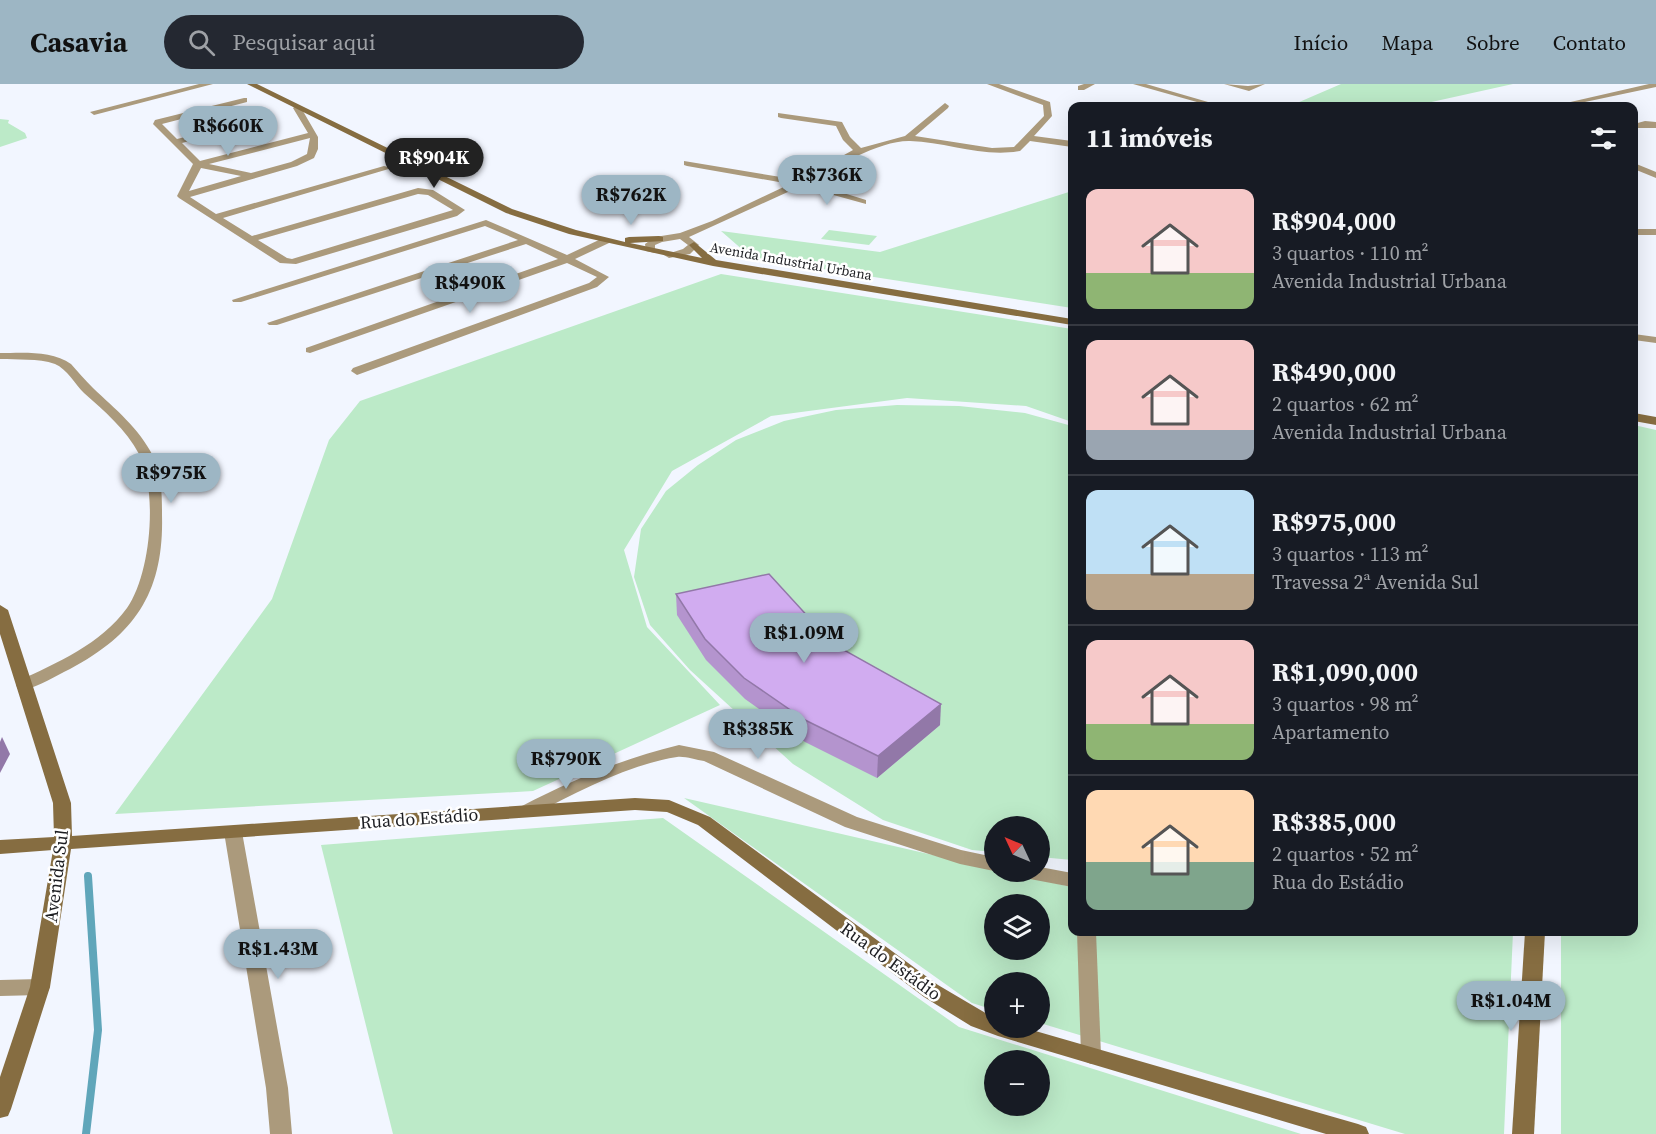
<!DOCTYPE html>
<html lang="pt">
<meta charset="utf-8">
<style>
body{margin:0;font-family:"Source Serif 4",serif;background:#242831;color:#f1f3f6;height:100vh;display:flex;flex-direction:column;font-size:22px;white-space:nowrap}
*{box-sizing:border-box;margin:0}
p{font-size:20px;color:#9ea1a6}
.icon{flex:none;width:33px;height:33px;fill:none;stroke:currentColor;stroke-width:2;stroke-linecap:round;stroke-linejoin:round}
.map{position:relative;flex:1;overflow:hidden}
.drawer{position:absolute;left:1068px;top:18px;width:570px;height:834px;display:flex;flex-direction:column;background:#171b24;border-radius:12px;box-shadow:0 6px 24px #0002}
.drawer>*{flex:none}
.needle{width:39px;rotate:314deg}
.buttons{position:absolute;left:984px;top:732px;display:grid;gap:12px}
.buttons a{display:grid;place-items:center;width:66px;height:66px;border-radius:50%;background:#171b24;box-shadow:0 6px 24px #0002;font-size:30px}
.price{position:absolute;translate:-50% -51px;padding:0 14px;border-radius:21px;background:#9db6c4;color:#111;font-size:20px;line-height:39px;filter:drop-shadow(0 2px 3px #0008)}
.price::after{content:'';position:absolute;left:50%;top:36px;width:18px;height:14px;margin-left:-9px;background:inherit;clip-path:polygon(0 0,100% 0,50% 100%)}
.price.on{background:#222;color:#fff}
ul{padding:0;list-style:none}
li{display:flex;align-items:center;gap:18px;height:150px;padding:0 18px}
li+li{border-top:2px solid #363941}
li span{display:grid;place-items:center;flex:none;width:168px;height:120px;border-radius:12px;color:#555}
li>.icon{margin-inline-start:auto}
span .icon{width:72px;height:72px;fill:#fffc;stroke-width:1}
li b{font-size:26px}
h2{display:flex;justify-content:space-between;align-items:center;height:72px;padding:0 18px;font-size:26px}
header{display:flex;align-items:center;gap:36px;box-sizing:border-box;height:84px;padding:0 30px;background:#9db6c4;color:#111}
header strong{font-size:28px}
nav{display:flex;gap:33px;margin-inline-start:auto;font-size:21px}
.search{width:420px;height:54px;background:#242831;display:flex;align-items:center;gap:15px;box-sizing:border-box;padding:0 21px;border-radius:33px;color:#9ea1a6;font-size:22px}
.map>svg:first-child{display:block}
.green{fill:#bceac8;fill-rule:evenodd}
.lines{fill:none;stroke-linecap:round;stroke-linejoin:round}
.stream{stroke:#60a6ba;stroke-width:8}
.street{fill:#ab9a7c;fill-rule:evenodd}
.secondary{fill:#866d41;fill-rule:evenodd}
.wall{fill:#b494ce}
.shaded-wall{fill:#9278a8}
.building{fill:#d1acf0;stroke:#9278a8;stroke-width:1.5}
.labels{text-anchor:middle;dominant-baseline:central;stroke-width:5;stroke-linejoin:round;paint-order:stroke}
.far-street-label{font-size:14px;fill:#1d1e22;stroke:#fff}
.near-street-label{font-size:18px;fill:#1d1e22;stroke:#fff}
</style>
<header>
<strong>Casavia</strong>
<div class="search"><svg class="icon" aria-label="search" viewBox="0 0 24 24"><circle cx="10" cy="10" r="6"/><path d="M15 15l6 6"/></svg>Pesquisar aqui</div>
<nav><a>Início</a><a>Mapa</a><a>Sobre</a><a>Contato</a></nav>
</header>
<div class="map">
<svg width="1656" height="1050" viewBox="0 0 1656 1050">
<rect width="100%" height="100%" fill="#f2f6ff"/>
<!-- green -->
<g class="green">
<polygon points="1341,0 1513,0 1427,19 1434,22 1290,22"/>
<polygon points="0,35 9,36 8,39 25,49 27,54 0,63"/>
<polygon points="1072,107 1072,224 752,174 721,147 880,168"/>
<polygon points="829,146 877,152 869,161 821,155"/>
<polygon points="721,190 1072,245 1072,338 1026,322 907,314 771,332 672,387 624,466 647,543 720,621 533,707 115,730 272,515 329,356 360,317"/>
<polygon points="897,321 959,322 1025,329 1072,342 1072,776 1040,773 1040,742 994,742 994,768 972,766 883,736 793,680 690,586 650,541 634,493 641,445 666,407 698,381 736,356 784,337 836,326"/>
<polygon points="1634,341 1656,346 1656,1050 1561,1050 1561,848 1634,848"/>
<path d="M 684,714 L 994,785 L 994,788 L 1004,788 L 1072,803 L 1072,848 L 1513,848 L 1504,1050 L 1405,1050 L 1040,939 L 1040,898 L 994,898 L 994,926 L 972,919 ZM 994,820 L 1040,820 L 1040,866 L 994,866 Z"/>
<path d="M 663,734 L 959,943 L 1301,1050 L 393,1050 L 321,761 ZM 994,976 L 1040,976 L 1040,1022 L 994,1022 Z"/>
</g>
<g class="lines">
<!-- stream -->
<polyline class="stream" points="86,1050 98,946 88,792"/>
<!-- street -->
<g class="street">
<polygon points="199,0 213,0 94,31 90,28"/>
<path d="M 987,0 L 999,0 L 1050,18 L 1052,32 L 1034,52 L 1072,57 L 1072,63 L 1030,57 L 1020,67 C 983,74 947,58 910,57 C 880,56 834,84 808,98 L 866,116 L 866,120 L 801,102 L 689,153 L 699,161 L 690,170 L 669,174 L 664,171 L 683,165 L 688,161 L 680,155 L 662,158 L 655,161 L 655,169 L 646,167 L 645,160 L 655,153 L 680,149 L 712,137 L 790,100 L 687,82 L 684,81 L 684,77 L 799,96 L 853,66 L 843,56 L 836,42 L 781,34 L 778,33 L 778,29 L 842,38 L 850,53 L 861,64 L 905,52 L 945,19 L 949,22 L 948,24 L 915,52 L 992,64 L 1014,63 L 1044,32 L 1043,21 Z"/>
<polygon points="1084,0 1095,0 1084,6 1078,6 1078,2"/>
<polygon points="1133,0 1146,0 1208,18 1204,20"/>
<polygon points="1224,0 1248,2 1265,0 1249,7"/>
<polygon points="1649,0 1656,0 1656,3 1566,22 1553,22"/>
<path d="M 244,14 L 247,14 L 247,18 L 162,40 L 177,55 L 264,33 L 268,36 L 182,59 L 200,77 L 308,49 L 293,24 L 297,21 L 300,22 L 318,53 L 318,65 L 314,74 L 297,82 L 190,113 L 216,130 L 384,82 L 392,84 L 223,134 L 252,152 L 418,104 L 433,106 L 465,126 L 457,132 L 296,180 L 280,179 L 179,114 L 177,112 L 193,80 L 153,40 L 155,36 ZM 310,54 L 307,70 L 291,78 L 251,89 L 209,80 ZM 201,84 L 241,92 L 189,107 ZM 418,110 L 428,111 L 453,126 L 292,175 L 287,174 L 258,156 Z"/>
<polygon points="1645,37 1656,38 1656,44 1634,44 1634,40"/>
<polygon points="1634,79 1656,88 1656,94 1634,85"/>
<polygon points="486,136 567,171 601,155 609,155 609,159 575,175 609,193 597,203 357,291 351,287 353,284 589,199 597,193 567,179 310,269 306,268 306,264 558,175 526,160 277,241 269,241 267,239 518,156 485,142 241,218 233,218 232,216"/>
<rect x="1634" y="145" width="22" height="6"/>
<polygon points="1634,250 1656,253 1656,259 1634,256"/>
<path d="M 0,269 C 22,269 52,266 71,280 C 78,288 85,296 93,304 C 115,325 139,344 153,372 C 162,391 162,411 162,431 C 164,506 137,550 70,585 C 55,592 40,602 24,606 L 18,605 L 16,601 L 18,597 C 57,579 101,560 127,524 C 151,490 158,407 139,370 C 126,345 104,327 84,309 C 75,300 67,285 55,280 C 38,274 17,276 0,275 Z"/>
<path d="M 679,661 L 714,668 L 857,733 L 961,766 L 994,773 L 994,787 L 960,780 L 845,743 L 704,677 C 696,676 685,672 677,673 C 626,681 579,708 534,730 L 528,732 L 522,730 L 519,726 L 522,722 C 574,695 622,675 679,661 Z"/>
<polygon points="233,742 239,743 242,748 288,1004 292,1050 270,1050 266,1004 224,748 227,743"/>
<polygon points="1040,783 1072,789 1072,803 1030,795 1023,793 1021,788 1040,788"/>
<polygon points="1077,848 1096,848 1101,971 1098,977 1091,980 1084,977 1081,971"/>
<polygon points="40,895 47,897 50,903 47,909 40,911 0,912 0,896"/>
</g>
<!-- secondary -->
<g class="secondary">
<polygon points="247,0 257,0 512,125 576,146 625,158 625,154 629,153 659,152 663,153 663,157 630,159 702,174 689,161 694,158 716,176 1072,235 1072,241 713,182 569,150 506,129"/>
<polygon points="1634,329 1656,333 1656,341 1634,337"/>
<polygon points="0,521 8,526 71,719 72,752 635,714 669,716 710,733 938,901 994,934 994,944 1025,944 1358,1040 1366,1043 1369,1050 1326,1050 998,952 971,942 924,913 698,741 667,728 635,726 71,765 50,903 11,1025 8,1032 0,1034 0,993 30,903 53,766 0,770 0,756 54,753 53,719 0,550"/>
<polygon points="1525,848 1545,848 1534,1050 1512,1050"/>
</g>
</g>
<!-- wall -->
<polygon class="wall" points="676,510 833,560 940,641 877,694 805,658 745,615 706,576 677,531"/>
<!-- shaded-wall -->
<g class="shaded-wall">
<polygon points="941,620 940,641 877,694 878,672"/>
<polygon points="2,653 10,670 0,689 0,658"/>
</g>
<!-- building -->
<polygon class="building" points="769,490 833,560 941,620 878,672 805,636 744,594 705,555 676,510"/>
<g class="labels">
<!-- far-street labels -->
<g class="far-street-label">
<text transform="translate(791 177) rotate(10)">Avenida Industrial Urbana</text>
</g>
<!-- near-street labels -->
<g class="near-street-label">
<text transform="translate(419 734) rotate(-4)">Rua do Estádio</text>
<text transform="translate(56 792) rotate(-83)">Avenida Sul</text>
<text transform="translate(891 877) rotate(36)">Rua do Estádio</text>
</g>
</g>
</svg>
<div class="buttons">
<a><svg class="needle" viewBox="-14 -14 28 28"><path d="M0-13l5 13h-10z" fill="#e53935"/><path d="M0 13l5-13h-10z" fill="#9ea1a6"/></svg></a>
<a><svg class="icon" aria-label="layers" viewBox="0 0 24 24"><path d="M12 4l9 5-9 5-9-5zM3 14l9 5 9-5"/></svg></a>
<a>+</a>
<a>−</a>
</div>
<b class="price" style="left:228px;top:73px">R$660K</b>
<b class="price on" style="left:434px;top:105px">R$904K</b>
<b class="price" style="left:827px;top:122px">R$736K</b>
<b class="price" style="left:631px;top:142px">R$762K</b>
<b class="price" style="left:470px;top:230px">R$490K</b>
<b class="price" style="left:171px;top:420px">R$975K</b>
<b class="price" style="left:804px;top:580px">R$1.09M</b>
<b class="price" style="left:758px;top:676px">R$385K</b>
<b class="price" style="left:566px;top:706px">R$790K</b>
<b class="price" style="left:278px;top:896px">R$1.43M</b>
<b class="price" style="left:1511px;top:948px">R$1.04M</b>
<section class="drawer">
<h2>11 imóveis<svg class="icon" aria-label="filters" viewBox="0 0 24 24"><path d="M4 7h16M4 17h16"/><circle cx="9" cy="7" r="2"/><circle cx="15" cy="17" r="2"/></svg></h2>
<ul>
<li><span style="background:linear-gradient(#f6c9c9 70%,#8fb573 0)"><svg class="icon" aria-label="home" viewBox="0 0 24 24"><path d="M3 11l9-7 9 7M6 9v11h12V9"/></svg></span><div><b>R$904,000</b><p>3 quartos · 110 m²</p><p>Avenida Industrial Urbana</p></div></li>
<li><span style="background:linear-gradient(#f6c9c9 75%,#9aa5b1 0)"><svg class="icon" aria-label="home" viewBox="0 0 24 24"><path d="M3 11l9-7 9 7M6 9v11h12V9"/></svg></span><div><b>R$490,000</b><p>2 quartos · 62 m²</p><p>Avenida Industrial Urbana</p></div></li>
<li><span style="background:linear-gradient(#bfe0f5 70%,#b9a48a 0)"><svg class="icon" aria-label="home" viewBox="0 0 24 24"><path d="M3 11l9-7 9 7M6 9v11h12V9"/></svg></span><div><b>R$975,000</b><p>3 quartos · 113 m²</p><p>Travessa 2ª Avenida Sul</p></div></li>
<li><span style="background:linear-gradient(#f6c9c9 70%,#8fb573 0)"><svg class="icon" aria-label="home" viewBox="0 0 24 24"><path d="M3 11l9-7 9 7M6 9v11h12V9"/></svg></span><div><b>R$1,090,000</b><p>3 quartos · 98 m²</p><p>Apartamento</p></div></li>
<li><span style="background:linear-gradient(#ffd9b3 60%,#7fa58c 0)"><svg class="icon" aria-label="home" viewBox="0 0 24 24"><path d="M3 11l9-7 9 7M6 9v11h12V9"/></svg></span><div><b>R$385,000</b><p>2 quartos · 52 m²</p><p>Rua do Estádio</p></div></li>
</ul>
</section>
</div>
